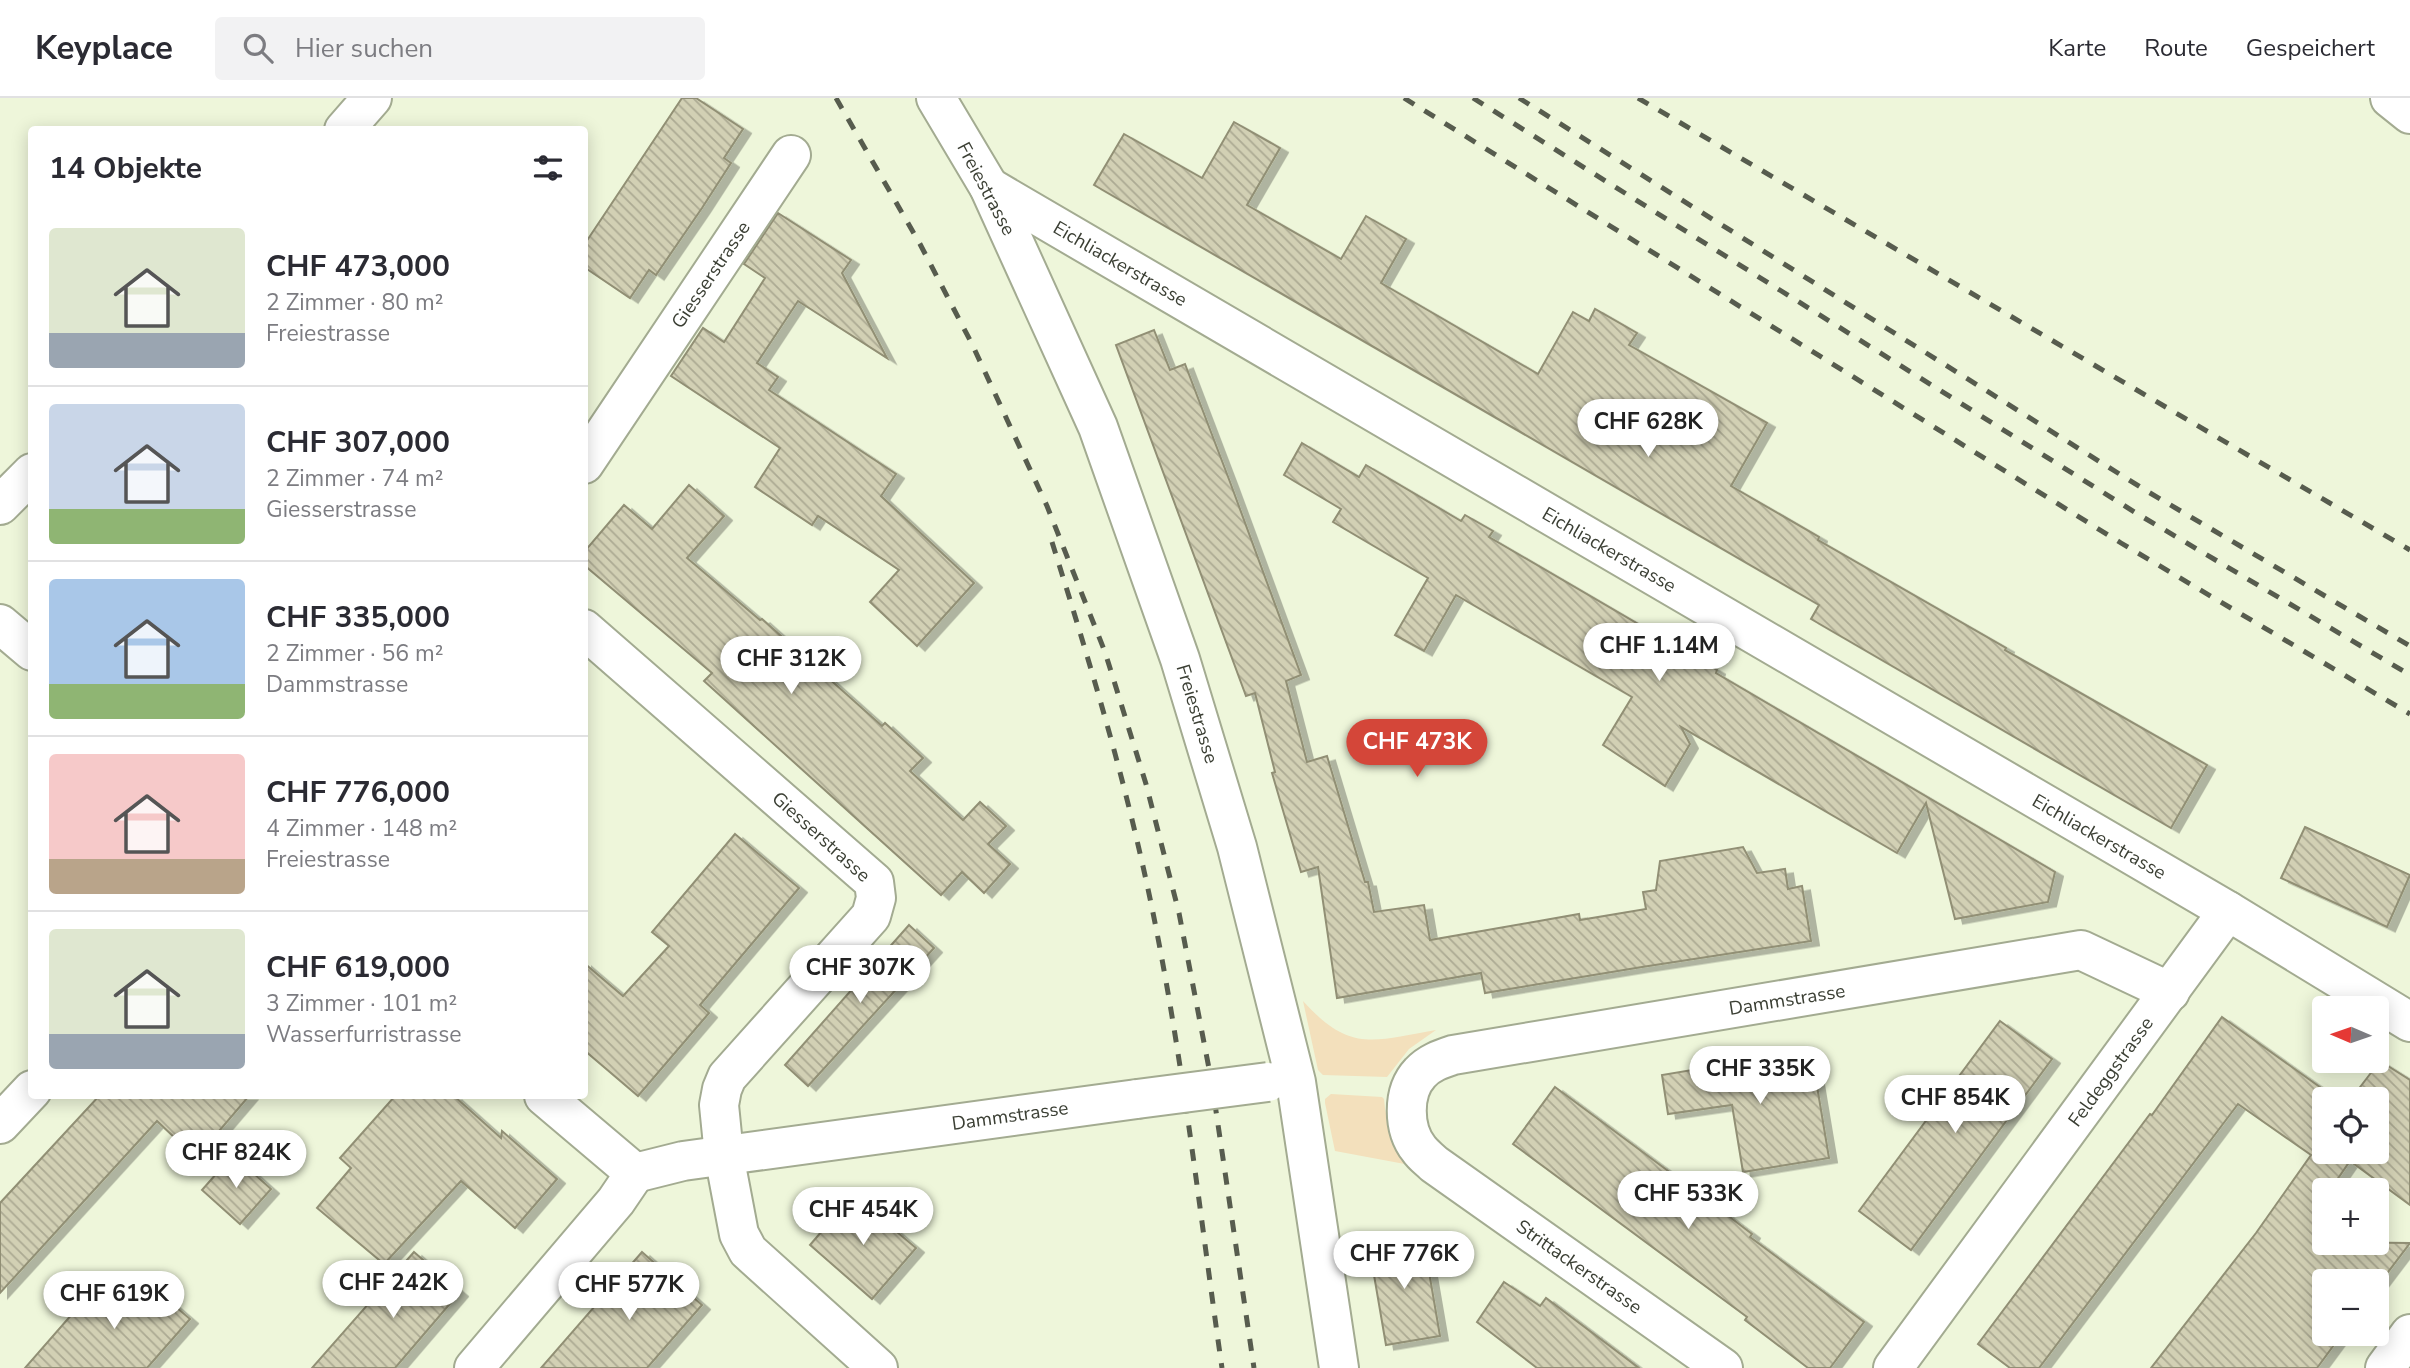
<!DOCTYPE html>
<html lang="de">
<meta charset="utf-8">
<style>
body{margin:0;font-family:"Nunito Sans",sans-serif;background:#f2f2f3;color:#2b2b33;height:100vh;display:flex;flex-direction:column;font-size:26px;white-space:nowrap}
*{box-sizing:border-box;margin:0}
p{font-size:23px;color:#7c7c81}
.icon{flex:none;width:38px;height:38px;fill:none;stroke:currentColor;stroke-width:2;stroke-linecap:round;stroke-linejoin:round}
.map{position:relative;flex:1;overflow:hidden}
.sheet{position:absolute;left:28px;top:28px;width:560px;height:973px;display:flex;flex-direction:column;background:#fff;border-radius:7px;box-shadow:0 4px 18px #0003}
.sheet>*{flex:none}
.needle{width:46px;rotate:272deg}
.fabs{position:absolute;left:2312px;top:898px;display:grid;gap:14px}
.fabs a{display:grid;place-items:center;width:77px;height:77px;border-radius:7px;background:#fff;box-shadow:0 4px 18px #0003;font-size:35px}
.price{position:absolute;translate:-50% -60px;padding:0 16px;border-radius:24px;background:#fff;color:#222;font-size:23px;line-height:46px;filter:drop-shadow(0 2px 4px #0008)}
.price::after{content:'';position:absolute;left:50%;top:42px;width:21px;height:16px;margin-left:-10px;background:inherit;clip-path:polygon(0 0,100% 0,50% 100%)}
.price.active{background:#d44639;color:#fff}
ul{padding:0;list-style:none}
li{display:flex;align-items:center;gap:21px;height:175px;padding:0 21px}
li+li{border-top:2px solid #e1e1e2}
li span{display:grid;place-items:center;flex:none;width:196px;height:140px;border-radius:7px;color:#555}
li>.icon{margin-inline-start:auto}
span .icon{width:84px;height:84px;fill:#fffc;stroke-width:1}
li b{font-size:30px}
h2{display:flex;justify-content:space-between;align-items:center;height:84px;padding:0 21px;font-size:30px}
header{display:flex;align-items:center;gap:42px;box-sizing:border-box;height:98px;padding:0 35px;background:#fff;border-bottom:2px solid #e1e1e2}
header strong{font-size:33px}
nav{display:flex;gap:38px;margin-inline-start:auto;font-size:24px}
.search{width:490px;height:63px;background:#f2f2f3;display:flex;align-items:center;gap:18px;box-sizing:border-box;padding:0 24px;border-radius:7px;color:#7c7c81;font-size:26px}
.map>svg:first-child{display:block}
.green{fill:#f3e0bc}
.building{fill:url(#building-back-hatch);stroke:#918f74;stroke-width:2;filter:url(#shadow)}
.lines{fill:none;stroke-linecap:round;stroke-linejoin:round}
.street-casing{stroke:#a3ab91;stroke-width:42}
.secondary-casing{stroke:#a3ab91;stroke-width:42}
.street{stroke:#fff;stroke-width:38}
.secondary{stroke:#fff;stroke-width:38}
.rail{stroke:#575c4e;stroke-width:5;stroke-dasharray:12 12;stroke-linecap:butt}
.street-bridge-casing{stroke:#a3ab91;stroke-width:42;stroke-linecap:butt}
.street-bridge{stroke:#fff;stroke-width:38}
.labels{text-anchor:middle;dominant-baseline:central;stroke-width:5;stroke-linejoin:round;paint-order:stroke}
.street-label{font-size:19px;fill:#3b3f34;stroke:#fff}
</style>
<header>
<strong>Keyplace</strong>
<div class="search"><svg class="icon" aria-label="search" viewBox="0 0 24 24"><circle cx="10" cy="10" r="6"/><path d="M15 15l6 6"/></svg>Hier suchen</div>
<nav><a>Karte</a><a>Route</a><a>Gespeichert</a></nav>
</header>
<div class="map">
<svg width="2410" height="1270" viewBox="0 0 2410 1270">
<defs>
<pattern id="building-back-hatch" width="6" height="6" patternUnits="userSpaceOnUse" patternTransform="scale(1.75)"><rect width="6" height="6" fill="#d2d0b4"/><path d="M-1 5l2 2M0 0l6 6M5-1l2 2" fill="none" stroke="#acaa93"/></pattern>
<filter id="shadow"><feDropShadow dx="8" dy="4.5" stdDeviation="0" flood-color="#0004"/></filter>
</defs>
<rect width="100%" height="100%" fill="#eef6da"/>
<!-- green -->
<g class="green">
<path d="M 1303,903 C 1350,955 1373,943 1436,932 L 1409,951 L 1387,979 L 1323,977 L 1318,972 Z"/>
<path d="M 1331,996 L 1382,999 L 1384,1001 C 1386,1028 1395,1045 1410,1067 L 1335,1053 L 1325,1005 L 1325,1001 Z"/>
</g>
<!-- building -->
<g class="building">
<polygon points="682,0 696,0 743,31 724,60 731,65 702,110 656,177 649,172 630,200 584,169 584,147"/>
<polygon points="1234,24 1280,50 1247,107 1341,161 1366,118 1406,141 1381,185 1538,276 1573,214 1589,223 1595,211 1637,235 1629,247 1767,325 1731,388 1819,439 1818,442 2006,550 2005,552 2207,667 2171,730 1811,521 1819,507 1094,87 1124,36 1202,80"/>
<polygon points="778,115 851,162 842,175 887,260 798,203 757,265 778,279 769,292 896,376 881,398 974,485 917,548 870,504 899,472 818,418 812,427 755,389 780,350 671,278 703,230 724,244 765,180 744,166"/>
<polygon points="1154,232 1170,272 1185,266 1230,384 1301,577 1286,583 1307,664 1327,658 1365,784 1368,784 1374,814 1424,807 1430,842 1579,816 1580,822 1646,811 1643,794 1656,792 1660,763 1743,749 1757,775 1785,771 1788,791 1802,788 1811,843 1642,869 1485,895 1481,875 1337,900 1318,769 1301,774 1272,675 1275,674 1255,595 1246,598 1116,247"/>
<polygon points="1302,345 1359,379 1366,367 1461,423 1465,417 1493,433 1489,439 1717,572 1716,575 2055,774 2048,804 1955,821 1926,705 1897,755 1681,629 1690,646 1665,688 1603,647 1632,599 1456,497 1424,553 1395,537 1428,480 1333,424 1341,411 1284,377"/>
<polygon points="689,387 724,418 687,460 760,522 762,521 882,628 885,625 923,660 910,673 963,722 980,704 1006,728 988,746 1010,766 984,795 962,774 941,797 704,583 712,575 584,467 584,454 624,407 652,431"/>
<polygon points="2305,729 2410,777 2387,829 2281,780"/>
<polygon points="735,736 799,790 700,907 709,915 638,998 584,952 584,865 623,898 669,848 652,834"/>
<polygon points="909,827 934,850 808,988 785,967"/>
<polygon points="2222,919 2324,992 2324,1054 2376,1054 2376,1001 2351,1001 2380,963 2410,982 2410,1107 2350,1063 2330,1092 2324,1092 2324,1144 2410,1145 2376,1190 2376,1183 2324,1183 2324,1236 2342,1236 2317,1270 2151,1270 2256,1135 2311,1057 2238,1006 2039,1270 2010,1270 1978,1246 2150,1016 2152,1017"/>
<polygon points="2000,923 2052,961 1911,1152 1859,1113"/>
<polygon points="1811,952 1829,1060 1743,1074 1732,1007 1668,1016 1662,977"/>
<polygon points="1555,989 1714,1107 1752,1136 1750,1139 1864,1224 1830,1270 1808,1270 1745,1222 1747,1219 1513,1046"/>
<polygon points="99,998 249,998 196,1060 157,1023 0,1195 0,1105"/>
<polygon points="395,998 454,998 501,1040 502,1033 557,1081 515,1130 461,1083 384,1166 317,1110 351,1070 340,1060"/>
<polygon points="233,1057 271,1091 240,1126 202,1092"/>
<polygon points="853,1097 916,1150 872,1201 810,1147"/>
<polygon points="1423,1139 1440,1238 1386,1247 1369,1148"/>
<polygon points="414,1154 460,1194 395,1270 312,1270"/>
<polygon points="642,1154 702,1207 647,1270 541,1270"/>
<polygon points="140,1178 190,1221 147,1270 25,1270 101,1183 120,1200"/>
<polygon points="1504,1184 1540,1208 1546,1200 1639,1270 1537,1270 1477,1224"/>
</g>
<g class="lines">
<!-- street casing -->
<g class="street-casing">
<g id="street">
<polyline points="936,0 989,89 1098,329 1180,561 1237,749 1296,984 1339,1270"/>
<polyline points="989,89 2228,813 2410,924"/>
<polyline points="584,366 791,57"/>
<polyline points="0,526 32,553"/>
<polyline points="584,531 874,784 876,800 871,818 727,979 722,991 719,1007 724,1057 739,1136 748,1153 878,1270"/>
<polyline points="544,998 635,1075"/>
<polyline points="0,1026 32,992"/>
<polyline points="635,1075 683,1063 1137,1001"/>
<polyline points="474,1270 616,1103 635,1075"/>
<path d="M 1723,1270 L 1434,1066 C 1429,1061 1423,1057 1419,1051 C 1403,1031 1402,994 1420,975 C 1429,965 1441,961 1453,957 L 2081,852 L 2170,894"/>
<polyline points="1893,1270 2228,813"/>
<polyline points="2385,1270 2410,1236"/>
</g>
</g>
<!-- secondary casing -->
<g class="secondary-casing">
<g id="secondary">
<polyline points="2390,0 2410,16"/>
<polyline points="344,32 372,0"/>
<polyline points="0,407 32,375"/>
</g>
</g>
<!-- street -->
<use href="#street" class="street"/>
<!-- secondary -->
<use href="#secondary" class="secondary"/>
<!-- rail -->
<g class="rail">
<polyline points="836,0 920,146 972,246 1047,408 1105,554 1146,686 1179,815 1212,986 1254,1270"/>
<polyline points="1404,0 2121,445 2410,616"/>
<polyline points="1473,0 2136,415 2410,577"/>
<polyline points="1519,0 2145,392 2410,548"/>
<polyline points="1638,0 2410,452"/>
<path d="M 1052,444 C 1084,546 1115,647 1139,751 C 1179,921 1197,1097 1222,1270"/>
</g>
<!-- street-bridge casing -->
<g class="street-bridge-casing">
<polyline id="street-bridge" points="1137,1001 1268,984"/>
</g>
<!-- street-bridge -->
<use href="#street-bridge" class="street-bridge"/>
</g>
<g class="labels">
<!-- street labels -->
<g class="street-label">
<text transform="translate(986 91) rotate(62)">Freiestrasse</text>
<text transform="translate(1120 166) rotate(30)">Eichliackerstrasse</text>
<text transform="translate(711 177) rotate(-56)">Giesserstrasse</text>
<text transform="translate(1609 452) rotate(30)">Eichliackerstrasse</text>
<text transform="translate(1197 616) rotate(73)">Freiestrasse</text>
<text transform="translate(821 739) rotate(42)">Giesserstrasse</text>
<text transform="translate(2099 739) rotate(30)">Eichliackerstrasse</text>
<text transform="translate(1787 902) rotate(-9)">Dammstrasse</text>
<text transform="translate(2111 974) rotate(-54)">Feldeggstrasse</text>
<text transform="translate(1010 1018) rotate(-8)">Dammstrasse</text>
<text transform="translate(1579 1169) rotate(35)">Strittackerstrasse</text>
</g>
</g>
</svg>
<div class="fabs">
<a><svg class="needle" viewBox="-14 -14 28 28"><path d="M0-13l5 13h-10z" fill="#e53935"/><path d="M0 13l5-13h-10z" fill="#7c7c81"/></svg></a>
<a><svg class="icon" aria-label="locate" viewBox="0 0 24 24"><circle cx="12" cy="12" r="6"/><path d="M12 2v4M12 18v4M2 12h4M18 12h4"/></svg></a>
<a>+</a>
<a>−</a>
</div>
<b class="price" style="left:1648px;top:361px">CHF 628K</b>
<b class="price" style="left:1659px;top:585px">CHF 1.14M</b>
<b class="price" style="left:791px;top:598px">CHF 312K</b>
<b class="price active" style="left:1417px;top:681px">CHF 473K</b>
<b class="price" style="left:860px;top:907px">CHF 307K</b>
<b class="price" style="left:1760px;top:1008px">CHF 335K</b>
<b class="price" style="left:1955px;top:1037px">CHF 854K</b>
<b class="price" style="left:236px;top:1092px">CHF 824K</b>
<b class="price" style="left:1688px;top:1133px">CHF 533K</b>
<b class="price" style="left:863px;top:1149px">CHF 454K</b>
<b class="price" style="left:1404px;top:1193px">CHF 776K</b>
<b class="price" style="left:393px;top:1222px">CHF 242K</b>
<b class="price" style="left:629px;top:1224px">CHF 577K</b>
<b class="price" style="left:114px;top:1233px">CHF 619K</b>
<section class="sheet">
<h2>14 Objekte<svg class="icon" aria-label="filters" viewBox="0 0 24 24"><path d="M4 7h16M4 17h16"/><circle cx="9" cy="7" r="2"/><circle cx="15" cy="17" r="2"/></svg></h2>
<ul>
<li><span style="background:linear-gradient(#dfe7d0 75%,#9aa5b1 0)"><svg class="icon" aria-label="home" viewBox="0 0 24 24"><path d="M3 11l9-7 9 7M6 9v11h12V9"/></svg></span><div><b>CHF 473,000</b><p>2 Zimmer · 80 m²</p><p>Freiestrasse</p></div></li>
<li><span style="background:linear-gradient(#c9d6e8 75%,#8fb573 0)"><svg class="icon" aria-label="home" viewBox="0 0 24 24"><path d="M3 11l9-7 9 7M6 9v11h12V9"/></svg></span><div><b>CHF 307,000</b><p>2 Zimmer · 74 m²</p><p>Giesserstrasse</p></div></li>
<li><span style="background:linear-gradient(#a9c7e8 75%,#8fb573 0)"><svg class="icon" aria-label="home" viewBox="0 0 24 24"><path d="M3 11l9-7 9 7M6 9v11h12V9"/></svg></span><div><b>CHF 335,000</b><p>2 Zimmer · 56 m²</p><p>Dammstrasse</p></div></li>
<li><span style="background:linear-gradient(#f6c9c9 75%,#b9a48a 0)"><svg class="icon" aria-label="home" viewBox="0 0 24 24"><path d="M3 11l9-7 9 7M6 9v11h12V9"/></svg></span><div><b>CHF 776,000</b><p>4 Zimmer · 148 m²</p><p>Freiestrasse</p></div></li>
<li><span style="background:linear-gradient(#dfe7d0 75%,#9aa5b1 0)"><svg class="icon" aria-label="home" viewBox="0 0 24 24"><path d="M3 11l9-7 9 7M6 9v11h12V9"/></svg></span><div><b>CHF 619,000</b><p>3 Zimmer · 101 m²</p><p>Wasserfurristrasse</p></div></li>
</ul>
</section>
</div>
